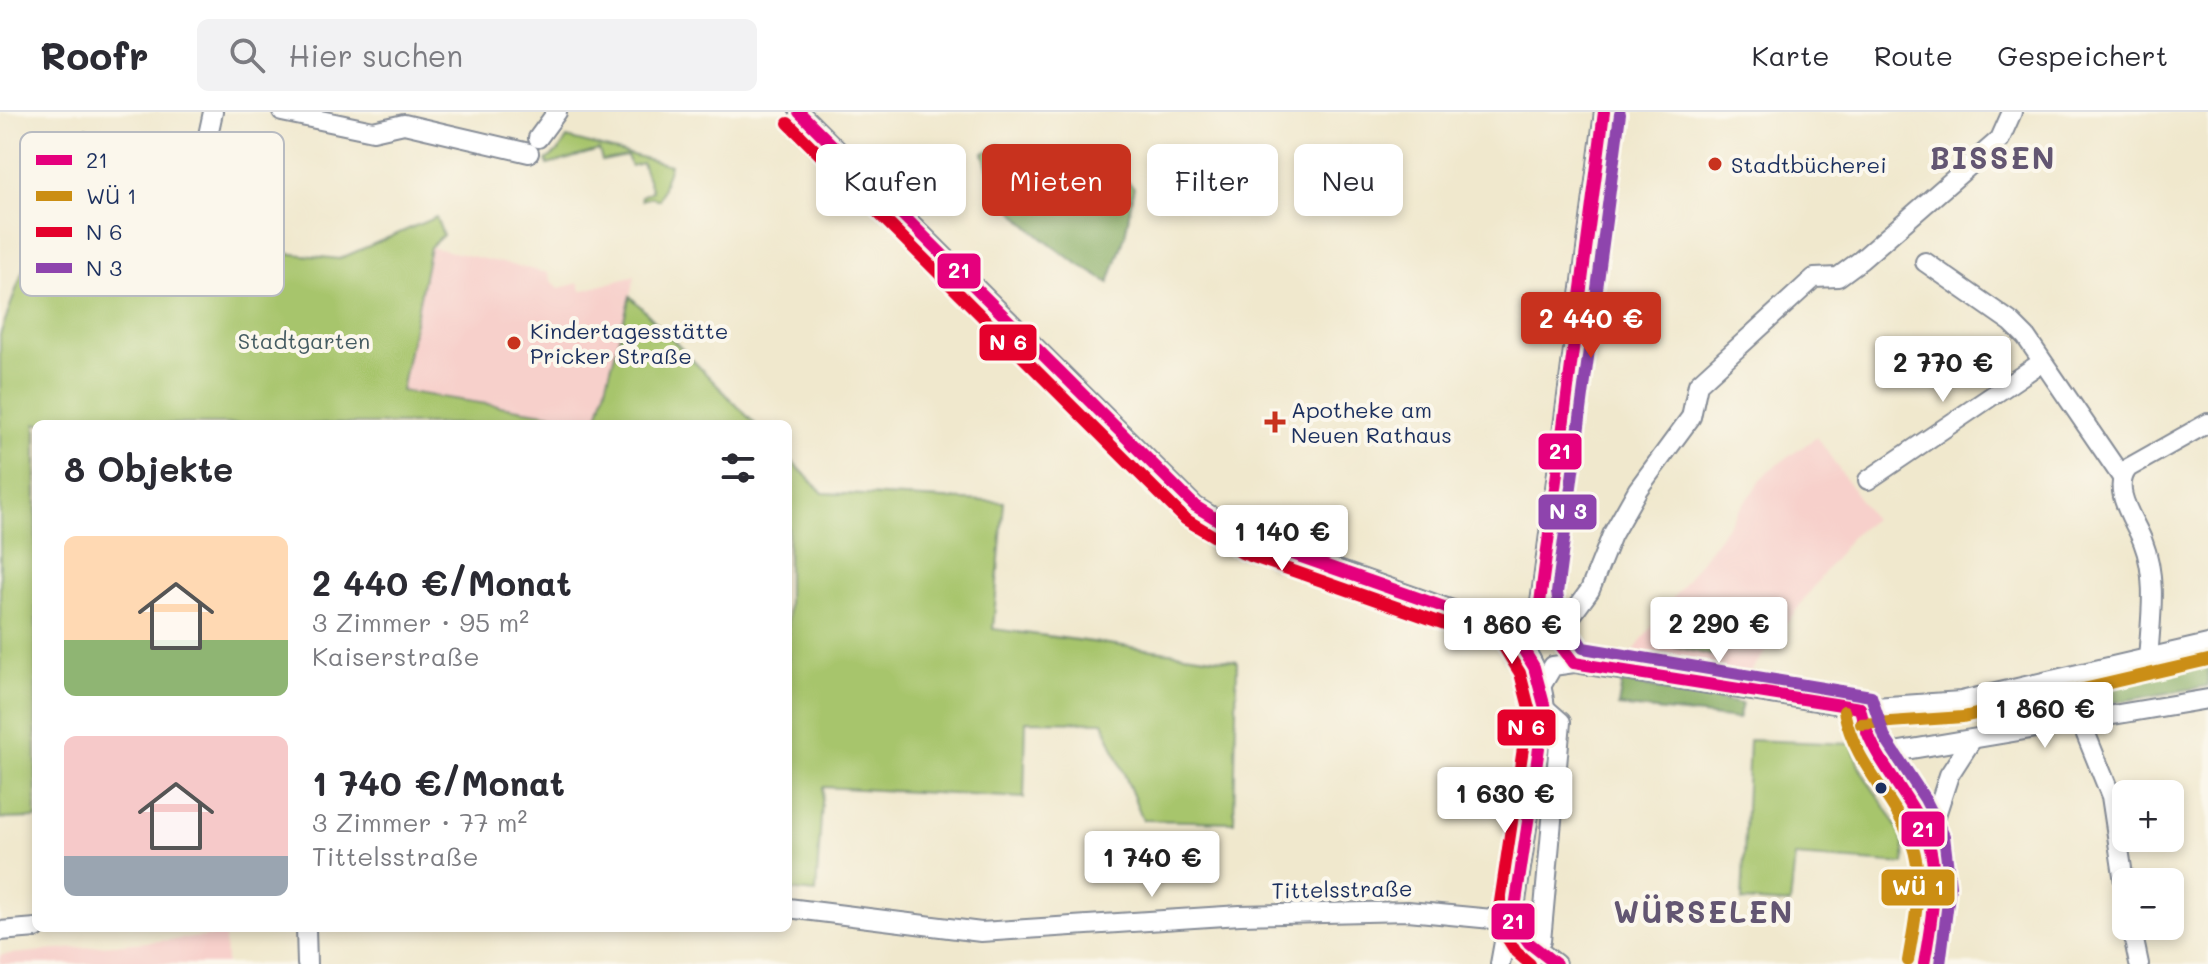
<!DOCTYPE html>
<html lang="de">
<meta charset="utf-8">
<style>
body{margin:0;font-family:Mali,sans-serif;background:#f2f2f3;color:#2b2b33;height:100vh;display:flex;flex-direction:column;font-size:30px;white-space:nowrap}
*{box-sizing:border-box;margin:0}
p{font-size:26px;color:#7c7c81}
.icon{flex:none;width:44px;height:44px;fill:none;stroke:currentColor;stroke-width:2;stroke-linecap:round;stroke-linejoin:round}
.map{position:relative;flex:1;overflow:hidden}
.details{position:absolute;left:32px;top:308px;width:760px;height:512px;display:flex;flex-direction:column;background:#fff;border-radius:12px;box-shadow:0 4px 12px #0003}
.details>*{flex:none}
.hud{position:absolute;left:816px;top:32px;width:760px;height:72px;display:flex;gap:16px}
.controls{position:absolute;left:2112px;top:668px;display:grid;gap:16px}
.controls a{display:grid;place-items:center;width:72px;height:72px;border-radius:12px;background:#fff;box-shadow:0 4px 12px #0003;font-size:40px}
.price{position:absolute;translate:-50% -68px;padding:0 18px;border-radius:8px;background:#fff;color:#222;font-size:26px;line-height:52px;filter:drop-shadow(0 2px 4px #0008)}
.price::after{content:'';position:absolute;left:50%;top:48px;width:24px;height:18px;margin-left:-12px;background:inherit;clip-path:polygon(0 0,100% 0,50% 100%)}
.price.active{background:#c8321e;color:#fff}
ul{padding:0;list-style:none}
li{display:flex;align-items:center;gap:24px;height:200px;padding:0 32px}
li span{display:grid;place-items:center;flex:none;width:224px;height:160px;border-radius:12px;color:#555}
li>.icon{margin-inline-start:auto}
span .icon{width:96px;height:96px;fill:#fffc;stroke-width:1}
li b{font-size:34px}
h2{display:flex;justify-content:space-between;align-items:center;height:96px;padding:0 32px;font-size:34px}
.tag{padding:0 28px;border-radius:12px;background:#fff;box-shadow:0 4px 12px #0003;font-size:28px;line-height:72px}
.tag.active{background:#c8321e;color:#fff}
header{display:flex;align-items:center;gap:48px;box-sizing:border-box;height:112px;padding:0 40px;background:#fff;border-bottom:2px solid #e1e1e2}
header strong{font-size:38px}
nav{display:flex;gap:44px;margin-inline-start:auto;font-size:28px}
.search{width:560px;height:72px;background:#f2f2f3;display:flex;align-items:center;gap:20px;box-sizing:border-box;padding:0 28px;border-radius:12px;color:#7c7c81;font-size:30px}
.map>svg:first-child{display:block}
.built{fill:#f7d0cb}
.green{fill:#a7c56c;stroke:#617a65;stroke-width:2}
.forest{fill:#85aa60;stroke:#506c5f;stroke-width:2}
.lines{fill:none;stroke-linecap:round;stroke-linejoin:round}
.minor-casing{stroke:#868c96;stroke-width:22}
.minor{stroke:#fff;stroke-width:18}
.bus-1-casing{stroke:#fbf7ec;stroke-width:18}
.bus-2-casing{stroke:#fbf7ec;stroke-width:18}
.bus-3-casing{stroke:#fbf7ec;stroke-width:18}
.bus-4-casing{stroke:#fbf7ec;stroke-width:18}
.bus-1{stroke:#e5007d;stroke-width:12}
.bus-2{stroke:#cb8e13;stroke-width:12}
.bus-3{stroke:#e4002b;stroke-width:12}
.bus-4{stroke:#8e44ad;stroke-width:12}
.poi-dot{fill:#c8321e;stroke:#fbf7ec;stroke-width:3}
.bus-dot{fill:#1b2f5e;stroke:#fbf7ec;stroke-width:3}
.labels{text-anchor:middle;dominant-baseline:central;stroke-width:8;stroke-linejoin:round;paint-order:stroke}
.poi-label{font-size:22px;fill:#1b2f5e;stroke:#fbf7ec;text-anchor:start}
.park-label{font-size:22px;fill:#455c62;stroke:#fbf7ec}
.street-label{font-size:22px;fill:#1b2f5e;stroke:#fbf7ec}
.district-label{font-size:30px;font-weight:bold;letter-spacing:2px;fill:#635672;stroke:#fbf7ec}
.key{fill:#fbf7ec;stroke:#b8bbc1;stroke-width:2}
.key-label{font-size:22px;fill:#1b2f5e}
.line-badge{stroke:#fbf7ec;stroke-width:3}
.badge-label{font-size:22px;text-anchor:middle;font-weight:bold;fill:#fff}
</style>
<header>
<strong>Roofr</strong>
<div class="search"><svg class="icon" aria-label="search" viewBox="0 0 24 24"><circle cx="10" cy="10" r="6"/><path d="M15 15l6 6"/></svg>Hier suchen</div>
<nav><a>Karte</a><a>Route</a><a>Gespeichert</a></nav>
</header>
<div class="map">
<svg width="2208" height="852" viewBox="0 0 2208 852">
<rect width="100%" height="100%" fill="#fbf7ec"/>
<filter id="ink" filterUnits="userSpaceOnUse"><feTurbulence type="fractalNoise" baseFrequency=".0125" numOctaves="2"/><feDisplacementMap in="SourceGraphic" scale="16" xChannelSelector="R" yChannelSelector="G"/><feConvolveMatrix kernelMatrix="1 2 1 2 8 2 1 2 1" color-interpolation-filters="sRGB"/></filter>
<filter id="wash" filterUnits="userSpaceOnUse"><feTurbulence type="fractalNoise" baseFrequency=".006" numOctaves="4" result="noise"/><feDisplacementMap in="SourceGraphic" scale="32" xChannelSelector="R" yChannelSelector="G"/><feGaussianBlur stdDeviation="1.8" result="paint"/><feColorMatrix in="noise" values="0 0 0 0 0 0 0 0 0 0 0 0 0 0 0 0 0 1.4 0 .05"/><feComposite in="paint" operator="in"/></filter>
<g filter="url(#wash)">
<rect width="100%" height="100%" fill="#f0e8cd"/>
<!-- built -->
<g class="built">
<polygon points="430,135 548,161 552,171 559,176 579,171 581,179 635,164 597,309 401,279"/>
<polygon points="1817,325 1873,407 1851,425 1748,563 1633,540 1768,359"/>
<polygon points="225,823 226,852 0,852 0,843"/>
</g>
<!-- green -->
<g class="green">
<polygon points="567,26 670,53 659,88 651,85 642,88 641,84 652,79 642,51 631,54 627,44 602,49 599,38 548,53 546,48 559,39"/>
<polygon points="42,105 229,135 339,147 436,105 443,123 430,135 401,279 597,309 630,184 755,312 36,312 36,706 0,707 0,223"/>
<polygon points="788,345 823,381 1004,390 993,517 1237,549 1234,710 1143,708 1103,610 1026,609 1024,686 823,675 816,781 788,778"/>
<polygon points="1687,501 1728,531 1719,545 1665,532"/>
<path d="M 1749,628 L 1853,632 C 1858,676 1910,706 1904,752 L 1795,744 L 1790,792 L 1742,789 Z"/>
</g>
<!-- forest -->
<g class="forest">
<path d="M 999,32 L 1039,49 L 1072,45 L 1108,52 L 1134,75 L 1125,124 L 1109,171 C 1058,140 997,103 983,41 Z"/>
<polygon points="2208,543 2208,574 2083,596 2080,582 2109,579 2105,567"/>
<polygon points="1622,570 1742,592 1738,607 1618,594"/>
</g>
</g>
<g filter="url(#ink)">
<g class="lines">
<!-- minor casing -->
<g class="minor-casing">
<g id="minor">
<polyline points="282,0 373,19 404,12 529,41"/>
<polyline points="799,0 1195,394 1247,426 1512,519"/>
<polyline points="538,26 557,0"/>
<polyline points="82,30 114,37 127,35 202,51 213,0"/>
<polyline points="1925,150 2011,210 2026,225 2121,364"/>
<polyline points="1868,368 2042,250"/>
<polyline points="1512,519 1528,510 1540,491 1604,0"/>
<path d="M 1512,519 C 1531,544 1542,564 1545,596 L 1513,809 L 1529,831 L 1556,852"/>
<polyline points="1555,526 1590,478 1612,423 1638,377 1691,305 1698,272 1814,166 1838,165 1861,148 2000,27 2012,0"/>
<path d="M 2148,549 C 2150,510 2158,468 2143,430 C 2135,408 2110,378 2128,356 L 2208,311"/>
<polyline points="1543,571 1553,554 1574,551 1860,596 1961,589 2208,532"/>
<path d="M 1860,596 C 1865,651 1912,681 1928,728 C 1940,763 1930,816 1924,852"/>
<polyline points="2081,610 2111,684 2126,783"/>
<polyline points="1876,643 2208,587"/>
<polyline points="1928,728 1949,663 1971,629"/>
<polyline points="788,796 981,820 1240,803 1408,799 1513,809"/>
<polyline points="2131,814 2139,852"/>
<polyline points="306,816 307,852"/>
<polyline points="0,819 36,816"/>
<polyline points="1541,829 1561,610 1545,596"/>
<polyline points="1500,852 1508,808"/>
</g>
</g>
<!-- minor -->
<use href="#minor" class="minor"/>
<!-- bus-1 casing -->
<g class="bus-1-casing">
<g id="bus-1">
<polyline points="799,0 1195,394 1247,426 1512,519"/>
<polyline points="1512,519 1534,555 1545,596 1513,809 1529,831 1556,852"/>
<polyline points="1574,551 1555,526 1540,491 1604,0"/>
<polyline points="1574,551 1860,596"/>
<path d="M 1860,596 C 1869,642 1900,670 1921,711 C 1943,754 1932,806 1924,852"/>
</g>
</g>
<!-- bus-2 casing -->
<g class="bus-2-casing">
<g id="bus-2">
<path d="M 1844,599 C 1855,655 1894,682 1912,732 C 1925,768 1914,812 1908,849"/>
<polyline points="1861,612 1963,605 2208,548"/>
</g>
</g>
<!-- bus-3 casing -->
<g class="bus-3-casing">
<polyline id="bus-3" points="788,11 1185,407 1242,441 1502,532 1520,561 1529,596 1497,810 1516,840 1530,852"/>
</g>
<!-- bus-4 casing -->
<g class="bus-4-casing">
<polyline id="bus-4" points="1620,2 1557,481 1561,502 1583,536 1871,584 1885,626 1925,687 1944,724 1950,774 1940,852"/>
</g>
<!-- bus-1 -->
<use href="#bus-1" class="bus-1"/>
<!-- bus-2 -->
<use href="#bus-2" class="bus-2"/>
<!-- bus-3 -->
<use href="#bus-3" class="bus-3"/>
<!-- bus-4 -->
<use href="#bus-4" class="bus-4"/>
</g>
</g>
<!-- markers -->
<g class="poi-dot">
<circle cx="1715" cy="52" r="8"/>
<circle cx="514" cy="231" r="8"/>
<path d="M1271 298h8v8h8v8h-8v8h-8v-8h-8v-8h8z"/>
</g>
<circle class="bus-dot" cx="1881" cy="676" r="7"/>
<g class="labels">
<!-- poi labels -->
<g class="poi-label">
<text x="1731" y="52">Stadtbücherei</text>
<text x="530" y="218">Kindertagesstätte<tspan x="530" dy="25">Pricker Straße</tspan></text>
<text x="1291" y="297">Apotheke am<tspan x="1291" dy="25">Neuen Rathaus</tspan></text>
</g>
<!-- park labels -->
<g class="park-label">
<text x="304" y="228">Stadtgarten</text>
</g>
<!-- street labels -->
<g class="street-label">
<text transform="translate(1342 777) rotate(-1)">Tittelsstraße</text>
</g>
<!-- district labels -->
<g class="district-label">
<text x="1993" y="45">BISSEN</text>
<text x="1704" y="799">WÜRSELEN</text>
</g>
</g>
<!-- legend -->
<rect x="20" y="20" width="264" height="164" rx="12" class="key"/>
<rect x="36" y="43" width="36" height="10" fill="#e5007d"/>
<rect x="36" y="79" width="36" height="10" fill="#cb8e13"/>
<rect x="36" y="115" width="36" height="10" fill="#e4002b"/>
<rect x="36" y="151" width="36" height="10" fill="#8e44ad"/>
<g class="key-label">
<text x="86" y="56">21</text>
<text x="86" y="92">WÜ 1</text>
<text x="86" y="128">N 6</text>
<text x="86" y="164">N 3</text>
</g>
<g class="line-badge">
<rect x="936" y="140" width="46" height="38" rx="8" fill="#e5007d"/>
<rect x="978" y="211" width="60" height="39" rx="8" fill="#e4002b"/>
<rect x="1537" y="320" width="46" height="39" rx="8" fill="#e5007d"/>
<rect x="1537" y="381" width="61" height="38" rx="8" fill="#8e44ad"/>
<rect x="1496" y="596" width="61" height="39" rx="8" fill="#e4002b"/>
<rect x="1900" y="698" width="46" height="38" rx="8" fill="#e5007d"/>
<rect x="1880" y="756" width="76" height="39" rx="8" fill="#cb8e13"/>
<rect x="1490" y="790" width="46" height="39" rx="8" fill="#e5007d"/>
</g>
<g class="badge-label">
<text x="959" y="166">21</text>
<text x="1008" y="238">N 6</text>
<text x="1560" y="347">21</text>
<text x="1568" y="407">N 3</text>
<text x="1526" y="623">N 6</text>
<text x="1923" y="725">21</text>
<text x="1918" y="783">WÜ 1</text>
<text x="1513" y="817">21</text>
</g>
</svg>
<div class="controls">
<a>+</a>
<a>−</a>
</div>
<b class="price active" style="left:1591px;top:248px">2 440 €</b>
<b class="price" style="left:1943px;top:292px">2 770 €</b>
<b class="price" style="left:1282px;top:461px">1 140 €</b>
<b class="price" style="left:1719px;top:553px">2 290 €</b>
<b class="price" style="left:1512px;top:554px">1 860 €</b>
<b class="price" style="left:2045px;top:638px">1 860 €</b>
<b class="price" style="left:1505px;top:723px">1 630 €</b>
<b class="price" style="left:1152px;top:787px">1 740 €</b>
<div class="hud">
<a class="tag">Kaufen</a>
<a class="tag active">Mieten</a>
<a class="tag">Filter</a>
<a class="tag">Neu</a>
</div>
<section class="details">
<h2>8 Objekte<svg class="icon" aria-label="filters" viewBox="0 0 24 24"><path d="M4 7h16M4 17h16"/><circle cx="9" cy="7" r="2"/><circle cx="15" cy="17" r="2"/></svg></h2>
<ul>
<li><span style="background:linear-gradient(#ffd9b3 65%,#8fb573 0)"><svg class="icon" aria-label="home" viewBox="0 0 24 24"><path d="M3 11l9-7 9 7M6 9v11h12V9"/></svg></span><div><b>2 440 €/Monat</b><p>3 Zimmer · 95 m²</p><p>Kaiserstraße</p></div></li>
<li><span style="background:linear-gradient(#f6c9c9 75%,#9aa5b1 0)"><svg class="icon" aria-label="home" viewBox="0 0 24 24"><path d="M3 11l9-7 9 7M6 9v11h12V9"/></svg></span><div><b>1 740 €/Monat</b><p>3 Zimmer · 77 m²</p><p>Tittelsstraße</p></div></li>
</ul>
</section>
</div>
